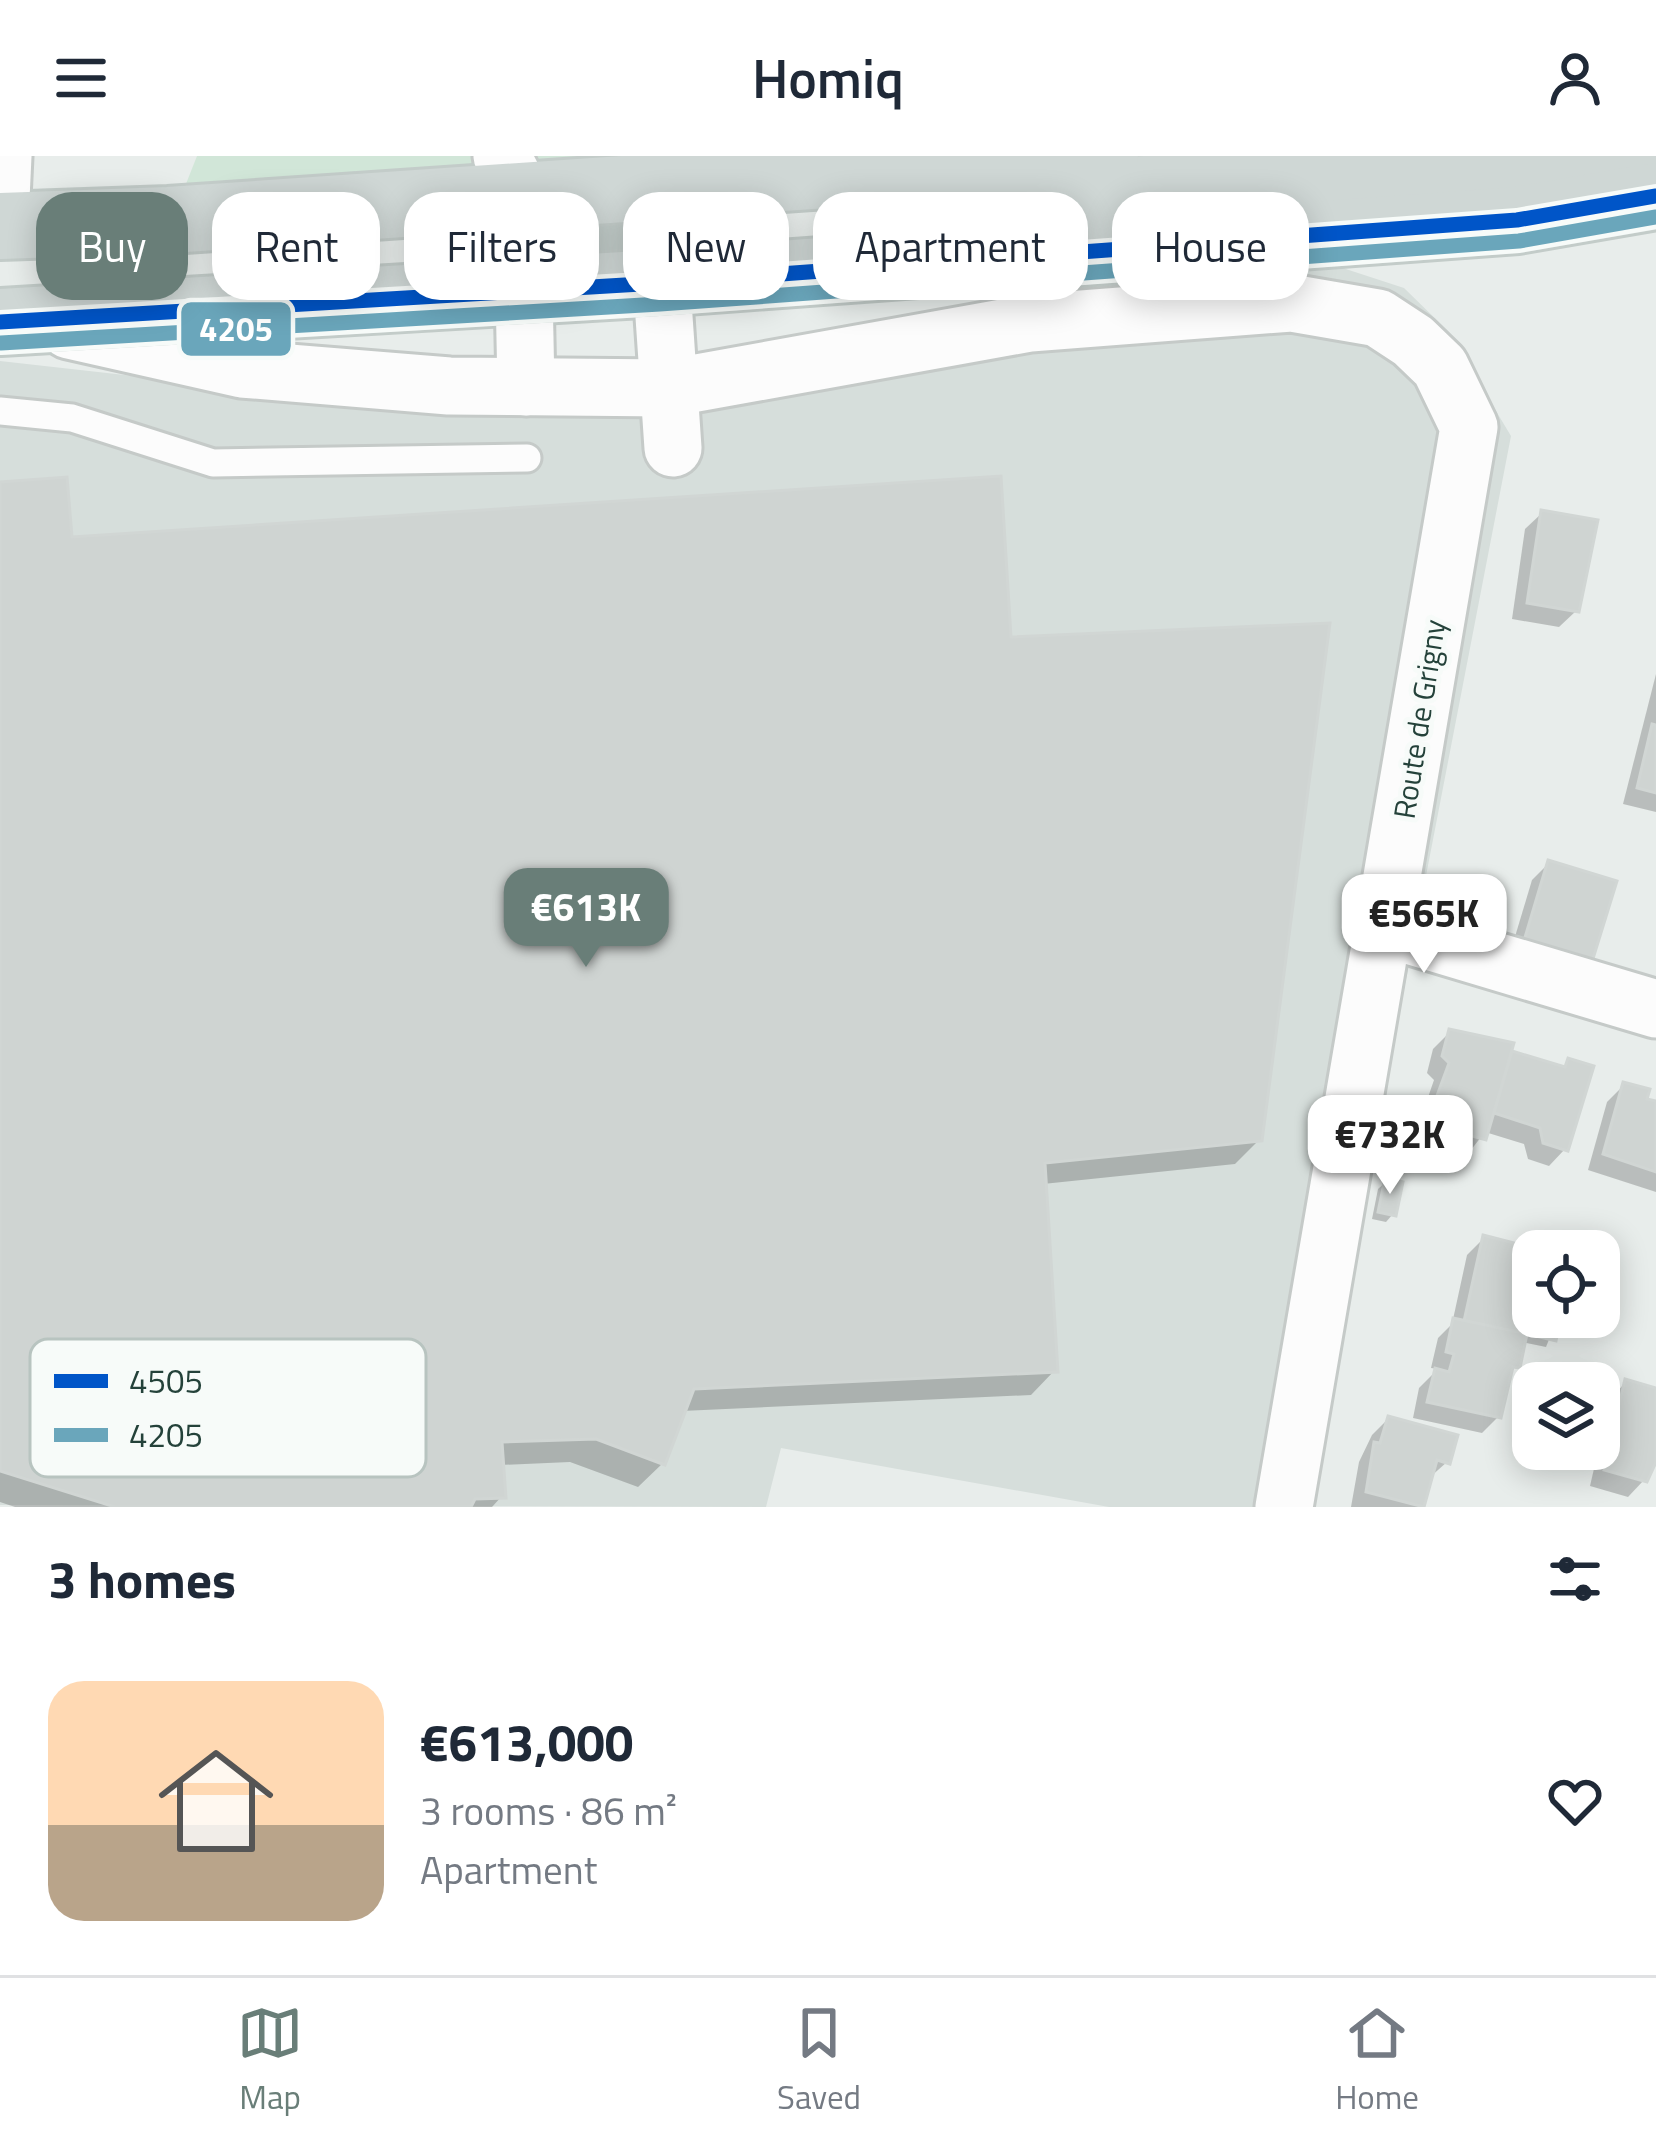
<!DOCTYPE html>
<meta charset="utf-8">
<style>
body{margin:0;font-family:"Titillium Web",sans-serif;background:#f6f6f7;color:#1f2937;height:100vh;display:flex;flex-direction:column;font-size:45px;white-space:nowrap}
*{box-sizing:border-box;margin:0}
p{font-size:39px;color:#747a83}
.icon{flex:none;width:66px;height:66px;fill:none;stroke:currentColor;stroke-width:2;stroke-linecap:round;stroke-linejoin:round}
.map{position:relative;height:1351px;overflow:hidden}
.side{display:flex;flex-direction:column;background:#fff;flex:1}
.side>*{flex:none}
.banner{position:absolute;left:36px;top:36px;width:1584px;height:108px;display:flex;gap:24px}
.tools{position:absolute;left:1512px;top:1074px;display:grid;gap:24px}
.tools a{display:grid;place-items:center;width:108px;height:108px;border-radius:24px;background:#fff;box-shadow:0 6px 30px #0003;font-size:60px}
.price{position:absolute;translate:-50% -102px;padding:0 27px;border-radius:24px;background:#fff;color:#222;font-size:39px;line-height:78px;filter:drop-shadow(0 3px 6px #0008)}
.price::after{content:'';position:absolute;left:50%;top:72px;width:36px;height:27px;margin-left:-18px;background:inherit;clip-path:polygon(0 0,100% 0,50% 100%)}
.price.on{background:#697e78;color:#fff}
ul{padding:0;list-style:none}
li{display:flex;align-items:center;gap:36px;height:300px;padding:0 48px}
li+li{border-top:3px solid #e0e1e3}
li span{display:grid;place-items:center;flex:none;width:336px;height:240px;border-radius:36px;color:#555}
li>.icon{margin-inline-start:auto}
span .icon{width:144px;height:144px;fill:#fffc;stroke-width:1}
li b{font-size:51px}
h2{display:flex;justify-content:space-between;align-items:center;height:144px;padding:0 48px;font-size:51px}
.tag{padding:0 42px;border-radius:36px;background:#fff;box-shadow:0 6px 30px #0003;font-size:42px;line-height:108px}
.tag.on{background:#697e78;color:#fff}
header{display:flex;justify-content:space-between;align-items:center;height:156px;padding:0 48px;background:#fff;font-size:54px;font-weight:600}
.menu{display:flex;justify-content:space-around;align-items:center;height:168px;border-top:3px solid #e0e1e3;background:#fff;font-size:33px;color:#747a83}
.menu a{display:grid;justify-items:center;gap:6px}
.menu .on{color:#697e78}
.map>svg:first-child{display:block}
.built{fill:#d6dedb}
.green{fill:#d1e6d8}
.shadow{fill:#0003}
.building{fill:#cfd4d2;stroke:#d1d6d4;stroke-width:3}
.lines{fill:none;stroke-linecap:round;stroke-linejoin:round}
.primary-tunnel{stroke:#c1cbc8;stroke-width:66;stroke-dasharray:66 33;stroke-linecap:butt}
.lane-casing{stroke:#c5cac8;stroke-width:33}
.street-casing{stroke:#c5cac8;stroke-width:63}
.primary-casing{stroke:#c3ccc9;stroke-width:72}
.lane{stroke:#fcfcfc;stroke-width:27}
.street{stroke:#fcfcfc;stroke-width:57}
.primary{stroke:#cfd7d5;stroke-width:66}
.bus-1-casing{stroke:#f7fbf9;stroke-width:24}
.bus-2-casing{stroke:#f7fbf9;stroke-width:24}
.bus-1{stroke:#0055c8;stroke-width:15}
.bus-2{stroke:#6aa6bb;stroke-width:15}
.labels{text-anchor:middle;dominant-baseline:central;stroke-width:10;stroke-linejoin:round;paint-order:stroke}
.street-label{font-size:30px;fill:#24423a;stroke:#f7fbf9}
.key{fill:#f7fbf9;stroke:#b8c4c0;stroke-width:3}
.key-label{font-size:33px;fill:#24423a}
.line-badge{stroke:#f7fbf9;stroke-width:4.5}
.badge-label{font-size:33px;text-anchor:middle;font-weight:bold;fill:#fff}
</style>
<header><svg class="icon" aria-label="menu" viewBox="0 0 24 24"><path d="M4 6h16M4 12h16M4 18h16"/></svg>Homiq<svg class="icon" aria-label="person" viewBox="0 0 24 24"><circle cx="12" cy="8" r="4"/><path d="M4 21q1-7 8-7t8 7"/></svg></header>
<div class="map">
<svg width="1656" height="1351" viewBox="0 0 1656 1351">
<rect width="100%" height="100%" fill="#e8edeb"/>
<!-- built -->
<polygon class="built" points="1309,101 1404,132 1448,175 1511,280 1304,1351 1109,1351 781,1292 766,1351 0,1349 0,205 357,245 788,226"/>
<!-- green -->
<polygon class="green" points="197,0 830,0 180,43"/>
<!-- shadow -->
<g class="shadow">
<polygon points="0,329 70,384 1008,484 1260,983 1235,1008 1043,1028 1055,1214 1031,1239 682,1255 663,1307 638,1331 570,1306 501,1309 502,1340 492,1351 15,1351 0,1346"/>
<polygon points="1542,357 1576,455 1559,471 1512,463 1525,373"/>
<polygon points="1656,518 1656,656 1623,648"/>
<polygon points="1549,707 1613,727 1508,804 1532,724"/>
<polygon points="1450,876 1561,913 1569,905 1565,993 1549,1010 1528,1003 1524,988 1485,976 1467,999 1440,991 1443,981 1417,973 1434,924 1427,917 1433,893"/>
<polygon points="1624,929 1656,948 1656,1036 1588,1014 1607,946"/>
<polygon points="1386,1026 1393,1058 1386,1066 1372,1063 1378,1033"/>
<polygon points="1483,1083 1533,1095 1533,1161 1558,1161 1546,1191 1522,1186 1498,1261 1482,1277 1413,1262 1419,1232 1438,1213 1431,1212 1438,1182 1452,1168 1467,1099"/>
<polygon points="1626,1226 1656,1235 1656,1289 1644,1324 1628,1341 1590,1330 1610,1243"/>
<polygon points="1388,1263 1447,1306 1429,1322 1420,1351 1351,1351 1359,1306 1372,1279"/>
</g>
<!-- building -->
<g class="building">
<polygon points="1001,320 1011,481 1330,467 1262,985 1045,1007 1058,1216 694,1233 665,1309 596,1283 502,1286 506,1342 475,1343 471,1351 115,1351 0,1315 0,326 67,321 72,381"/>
<polygon points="1541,354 1598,364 1579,456 1527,447"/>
<polygon points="1652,568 1656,569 1656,637 1637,632"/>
<polygon points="1548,704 1617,725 1591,809 1523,788"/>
<polygon points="1449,873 1514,887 1486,984 1454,975 1458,964 1431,956 1449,907 1442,900"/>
<polygon points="1512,895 1565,911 1568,902 1594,910 1568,995 1543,987 1540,972 1494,957"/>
<polygon points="1623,926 1650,933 1647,943 1656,945 1656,1016 1603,998"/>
<polygon points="1385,1022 1403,1026 1396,1060 1378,1056"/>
<polygon points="1483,1079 1545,1095 1533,1095 1527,1178 1464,1165"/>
<polygon points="1533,1152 1533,1161 1561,1161 1556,1185 1527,1178"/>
<polygon points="1453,1162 1527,1178 1520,1212 1513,1211 1501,1262 1427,1246 1435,1212 1449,1216 1454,1198 1446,1196"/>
<polygon points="1625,1223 1656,1232 1656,1306 1647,1326 1604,1314"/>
<polygon points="1388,1260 1458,1279 1450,1308 1437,1304 1424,1351 1366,1336 1374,1286 1380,1287"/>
</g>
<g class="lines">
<!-- primary-tunnel -->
<polyline class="primary-tunnel" points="466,77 707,61"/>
<!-- lane casing -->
<g class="lane-casing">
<polyline id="lane" points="0,255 72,262 213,307 527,302"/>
</g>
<!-- street casing -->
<g class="street-casing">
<g id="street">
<polyline points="502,0 522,39 526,231"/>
<polyline points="653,0 673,292"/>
<polyline points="0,64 3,0"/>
<polyline points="69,174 242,213 449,230 669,232 1030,167 1291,147 1378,162 1413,185 1440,211 1469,271 1284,1351"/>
<polyline points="1385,772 1656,853"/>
</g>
</g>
<!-- primary casing -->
<g class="primary-casing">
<g id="primary">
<polyline points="1049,39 1652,1"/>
<polyline points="0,70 169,64 1105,0"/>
<polyline points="0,166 658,127 1517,64 1656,40"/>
</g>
</g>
<!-- lane -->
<use href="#lane" class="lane"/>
<!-- street -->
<use href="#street" class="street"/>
<!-- primary -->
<use href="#primary" class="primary"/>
<!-- bus-1 casing -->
<g class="bus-1-casing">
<polyline id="bus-1" points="0,166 658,127 1517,64 1656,40"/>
</g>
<!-- bus-2 casing -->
<g class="bus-2-casing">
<polyline id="bus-2" points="1,187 660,148 1519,85 1656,61"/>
</g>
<!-- bus-1 -->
<use href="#bus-1" class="bus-1"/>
<!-- bus-2 -->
<use href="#bus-2" class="bus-2"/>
</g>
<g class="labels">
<!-- street labels -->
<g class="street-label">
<text transform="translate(1419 563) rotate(-81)">Route de Grigny</text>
</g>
</g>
<!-- legend -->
<rect x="30" y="1183" width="396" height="138" rx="18" class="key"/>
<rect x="54" y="1218" width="54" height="14" fill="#0055c8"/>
<rect x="54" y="1272" width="54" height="14" fill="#6aa6bb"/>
<g class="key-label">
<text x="129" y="1237">4505</text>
<text x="129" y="1291">4205</text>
</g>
<rect class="line-badge" x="179" y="144" width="114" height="58" rx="12" fill="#6aa6bb"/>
<g class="badge-label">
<text x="236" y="185">4205</text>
</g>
</svg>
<div class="tools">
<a><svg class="icon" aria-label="locate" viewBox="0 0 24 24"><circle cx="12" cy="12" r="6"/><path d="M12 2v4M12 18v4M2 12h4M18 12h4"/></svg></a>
<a><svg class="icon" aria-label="layers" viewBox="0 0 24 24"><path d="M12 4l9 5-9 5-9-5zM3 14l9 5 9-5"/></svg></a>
</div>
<b class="price on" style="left:586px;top:814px">€613K</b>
<b class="price" style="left:1424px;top:820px">€565K</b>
<b class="price" style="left:1390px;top:1041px">€732K</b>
<div class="banner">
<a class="tag on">Buy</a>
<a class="tag">Rent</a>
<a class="tag">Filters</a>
<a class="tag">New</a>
<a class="tag">Apartment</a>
<a class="tag">House</a>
</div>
</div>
<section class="side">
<h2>3 homes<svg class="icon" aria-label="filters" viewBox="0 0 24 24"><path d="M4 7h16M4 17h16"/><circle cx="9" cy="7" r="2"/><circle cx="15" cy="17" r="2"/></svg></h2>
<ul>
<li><span style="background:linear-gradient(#ffd9b3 60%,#b9a48a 0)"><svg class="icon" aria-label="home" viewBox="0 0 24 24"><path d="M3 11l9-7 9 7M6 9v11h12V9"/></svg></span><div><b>€613,000</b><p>3 rooms · 86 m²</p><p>Apartment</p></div><svg class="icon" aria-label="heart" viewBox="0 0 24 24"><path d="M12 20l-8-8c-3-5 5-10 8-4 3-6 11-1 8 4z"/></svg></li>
</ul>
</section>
<nav class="menu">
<a class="on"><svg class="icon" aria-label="map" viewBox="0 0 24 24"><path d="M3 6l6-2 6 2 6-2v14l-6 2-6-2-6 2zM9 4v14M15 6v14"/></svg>Map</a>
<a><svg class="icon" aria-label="saved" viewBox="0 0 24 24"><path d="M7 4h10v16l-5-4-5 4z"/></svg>Saved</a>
<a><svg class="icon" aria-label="home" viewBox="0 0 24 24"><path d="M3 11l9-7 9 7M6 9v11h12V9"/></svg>Home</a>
</nav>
